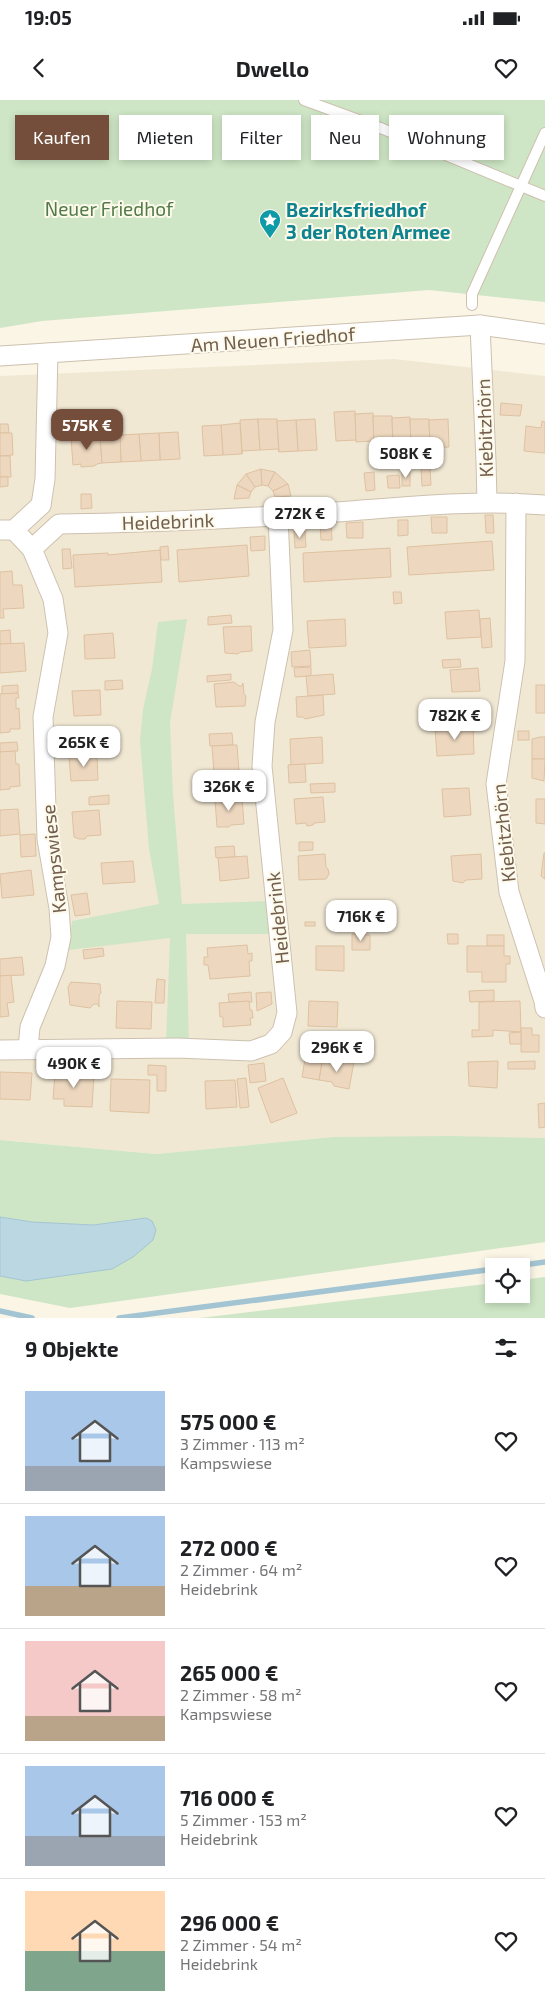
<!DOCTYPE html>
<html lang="de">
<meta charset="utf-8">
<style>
body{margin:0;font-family:"Exo 2",sans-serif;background:#f2f2f2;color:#202124;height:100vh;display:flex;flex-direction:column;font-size:19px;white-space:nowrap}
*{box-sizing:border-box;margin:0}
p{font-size:16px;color:#757577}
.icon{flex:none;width:28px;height:28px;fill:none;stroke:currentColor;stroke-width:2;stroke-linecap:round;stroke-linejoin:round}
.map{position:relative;height:1218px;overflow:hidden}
.details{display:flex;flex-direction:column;background:#fff;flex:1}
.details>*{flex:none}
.guide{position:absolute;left:15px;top:15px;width:515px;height:45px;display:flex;gap:10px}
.tools{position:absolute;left:485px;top:1158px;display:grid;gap:10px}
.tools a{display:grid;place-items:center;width:45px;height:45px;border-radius:0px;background:#fff;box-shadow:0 2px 8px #0003;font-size:25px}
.price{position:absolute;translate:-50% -42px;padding:0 11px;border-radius:10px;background:#fff;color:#222;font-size:16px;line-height:32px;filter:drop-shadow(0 1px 2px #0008)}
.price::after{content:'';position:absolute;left:50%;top:30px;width:15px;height:11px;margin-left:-8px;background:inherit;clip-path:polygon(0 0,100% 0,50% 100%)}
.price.on{background:#744e3a;color:#fff}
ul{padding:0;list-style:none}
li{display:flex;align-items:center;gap:15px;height:125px;padding:0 25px}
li+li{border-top:1px solid #e0e0e0}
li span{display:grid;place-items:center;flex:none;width:140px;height:100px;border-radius:0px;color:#555}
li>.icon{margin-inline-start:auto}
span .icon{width:60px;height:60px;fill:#fffc;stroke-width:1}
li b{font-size:21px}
h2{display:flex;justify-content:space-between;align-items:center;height:60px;padding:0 25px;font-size:21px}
.chip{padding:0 18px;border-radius:0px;background:#fff;box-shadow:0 2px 8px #0003;font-size:18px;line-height:45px}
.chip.on{background:#744e3a;color:#fff}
.status{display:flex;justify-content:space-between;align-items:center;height:35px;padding:0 25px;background:#fff;direction:ltr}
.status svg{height:14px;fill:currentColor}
header{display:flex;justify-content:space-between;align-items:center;height:65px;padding:0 25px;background:#fff;font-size:22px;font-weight:700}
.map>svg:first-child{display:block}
.residential{fill:#f1e8d4}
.green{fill:#cee6c5}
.water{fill:#bbd7e2;stroke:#a3c5d3}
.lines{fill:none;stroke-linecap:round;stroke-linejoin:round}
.stream{stroke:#a3c5d3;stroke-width:5.5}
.building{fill:#edd8bf;stroke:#dec1a1}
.service-casing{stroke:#cdc0af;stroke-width:12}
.minor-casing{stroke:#cdc0af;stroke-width:21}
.service{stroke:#fff;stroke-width:10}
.minor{stroke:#fff;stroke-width:19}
.labels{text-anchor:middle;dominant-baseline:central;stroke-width:4;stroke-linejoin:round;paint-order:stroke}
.park-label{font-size:19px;fill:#517b48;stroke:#fdf9eb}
.culture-label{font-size:19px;font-weight:bold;fill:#0d838f;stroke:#fdf9eb;text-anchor:start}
.street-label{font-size:19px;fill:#715e4d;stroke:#fdf9eb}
</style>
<div class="status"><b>19:05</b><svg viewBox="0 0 49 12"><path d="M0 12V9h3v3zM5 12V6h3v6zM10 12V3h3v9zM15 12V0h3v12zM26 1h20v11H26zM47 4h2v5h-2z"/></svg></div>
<header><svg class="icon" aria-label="back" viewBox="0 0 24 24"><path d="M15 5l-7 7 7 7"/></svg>Dwello<svg class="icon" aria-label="heart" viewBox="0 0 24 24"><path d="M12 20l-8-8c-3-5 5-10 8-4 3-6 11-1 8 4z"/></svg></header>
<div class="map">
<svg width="545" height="1218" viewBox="0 0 545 1218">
<rect width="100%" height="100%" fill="#faf5e5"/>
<!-- residential -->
<polygon class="residential" points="394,259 545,276 545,1038 333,1037 156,1054 0,1040 0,276"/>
<!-- green -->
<g class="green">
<polygon points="0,0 545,0 545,202 429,190 42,221 0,228"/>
<polygon points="187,519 170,623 173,694 182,804 269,801 271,834 186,834 189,943 166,942 170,838 69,850 72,821 159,804 149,749 140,641 143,609 152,569 158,522"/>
<polygon points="451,1036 545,1038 545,1142 70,1208 0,1194 0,1176 26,1181 134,1119 93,1125 32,1122 0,1117 0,1040 156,1054 333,1037"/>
<polygon points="545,1177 545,1218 200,1218 494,1183 494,1194 521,1194 521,1180"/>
</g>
<!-- water -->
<polygon class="water" points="0,1117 32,1122 93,1125 146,1118 152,1121 156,1130 153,1140 133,1157 112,1169 26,1181 0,1176"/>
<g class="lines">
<!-- stream -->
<g class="stream">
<polyline points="516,1166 545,1162"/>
<polyline points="0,1211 32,1218"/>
<polyline points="119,1218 494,1169"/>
</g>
</g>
<!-- building -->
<g class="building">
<polygon points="501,303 522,305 520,316 500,315"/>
<rect x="59" y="311" width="7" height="16"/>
<polygon points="355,311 356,340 336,341 334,312"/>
<polygon points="373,313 374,341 356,342 355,314"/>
<polygon points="373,316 392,316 393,343 374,344"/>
<polygon points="410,317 411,345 393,345 392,318"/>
<polygon points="258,319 260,350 242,351 242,354 240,320"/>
<polygon points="258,319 277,319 279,352 279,349 260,350"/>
<polygon points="315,319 317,350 298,351 296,320"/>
<polygon points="410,319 429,319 430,346 411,347"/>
<polygon points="448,319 449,347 430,348 429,320"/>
<polygon points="296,320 298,351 279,352 277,321"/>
<polygon points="542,321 545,322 545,353 524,351 526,326 541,328"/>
<polygon points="240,323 242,354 223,355 221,325"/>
<polygon points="0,324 8,324 9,333 0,333"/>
<polygon points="221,325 223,355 204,356 202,326"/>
<polygon points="178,332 180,359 160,360 159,333"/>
<polygon points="0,333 12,333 13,355 0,356"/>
<polygon points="159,333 160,360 141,361 139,334"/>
<polygon points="139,334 141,361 121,362 120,335"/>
<polygon points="99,335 100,336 102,363 97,364 94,366 81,367 81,364 73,365 71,338"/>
<polygon points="120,335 121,362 102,363 100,336"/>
<polygon points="0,356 10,356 11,377 0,377"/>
<polygon points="430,367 431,385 422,386 421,368"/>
<polygon points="261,369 262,385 255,387 246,374"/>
<polygon points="261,369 275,372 268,386 262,385"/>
<rect x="402" y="371" width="8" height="15"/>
<polygon points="275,372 288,384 273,391 268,386"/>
<polygon points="374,372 375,390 366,391 364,373"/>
<polygon points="246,374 255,387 251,392 237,385"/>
<polygon points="399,375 400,388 388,388 387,376"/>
<polygon points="0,377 8,377 8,386 0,387"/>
<polygon points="288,384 291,396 275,397 273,391"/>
<polygon points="237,385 251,392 249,398 234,399"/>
<polygon points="81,394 91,394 92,408 81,409"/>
<polygon points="485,415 493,415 494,433 486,433"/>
<polygon points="431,417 447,417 447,433 432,433"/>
<polygon points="398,420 408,420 408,435 398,436"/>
<polygon points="363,422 363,438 347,438 346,423"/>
<polygon points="331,424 332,440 321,440 320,425"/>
<polygon points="294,431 305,431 306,447 295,448"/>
<polygon points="265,436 265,450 251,451 250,437"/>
<polygon points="492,441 494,470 409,475 407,447"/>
<polygon points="247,445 249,476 179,482 177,450"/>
<polygon points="168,446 169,460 161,460 160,447"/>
<polygon points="390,448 391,477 304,482 303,453"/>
<polygon points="62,449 70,449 72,468 63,469"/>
<polygon points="160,450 162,482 75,487 73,455 108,453 108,455"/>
<polygon points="12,471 13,485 22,485 24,508 3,509 4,518 0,518 0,472"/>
<polygon points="393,492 401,492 402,503 394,504"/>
<polygon points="479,510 481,537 447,539 445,512"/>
<polygon points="231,515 232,523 208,525 208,517"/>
<polygon points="490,518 492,547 482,548 480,519"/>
<polygon points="345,519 346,546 309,548 307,521"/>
<polygon points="251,526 252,551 240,552 238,554 225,553 223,527"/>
<polygon points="10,530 11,544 0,544 0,531"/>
<polygon points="113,533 115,558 85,559 84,535"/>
<polygon points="24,543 26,571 0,573 0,544"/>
<polygon points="310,550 311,566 292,567 291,552"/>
<polygon points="460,559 461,567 443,568 442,560"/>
<polygon points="311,567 311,576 295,577 294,568"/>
<polygon points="478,568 480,591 452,592 450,570"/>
<polygon points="231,574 231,580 207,582 207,576"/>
<polygon points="333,574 335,594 308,596 306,576"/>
<polygon points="122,580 123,589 105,590 105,581"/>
<polygon points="234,582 239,586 242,586 243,583 244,594 246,596 245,606 216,607 214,584"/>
<polygon points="18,585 18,593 2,594 2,586"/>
<rect x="536" y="585" width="9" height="28"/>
<polygon points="100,590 101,615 74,616 72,591"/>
<polygon points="18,593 19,598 16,598 16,609 19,608 20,629 10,629 10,632 0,633 0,594"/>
<polygon points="323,595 324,615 305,619 303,617 297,617 296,597"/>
<polygon points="475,616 489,616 490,625 476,626"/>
<polygon points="473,625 474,654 437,656 435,628"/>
<rect x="518" y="631" width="11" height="9"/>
<polygon points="232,633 233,645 210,646 209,634"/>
<polygon points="322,637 323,663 291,665 290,639"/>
<polygon points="540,637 545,637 545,659 532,659 532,639"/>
<polygon points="17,642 18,651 0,652 0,643"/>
<polygon points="233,645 237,645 239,672 214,674 212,646"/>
<polygon points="15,651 16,664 19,664 20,686 10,687 10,689 0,690 0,652"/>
<polygon points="97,655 98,680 71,681 69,657"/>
<polygon points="532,659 545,659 544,681 532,678"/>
<polygon points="305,664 306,682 289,683 288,665"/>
<polygon points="335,683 335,692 311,693 310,684"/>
<polygon points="237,687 238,698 213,700 212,689"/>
<polygon points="469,688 471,715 444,717 442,689"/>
<polygon points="109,695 109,704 89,705 89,697"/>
<polygon points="323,697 325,722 314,723 313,725 307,726 306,723 296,724 294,699"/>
<polygon points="238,698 242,698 244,724 231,725 229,727 217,727 215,700"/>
<polygon points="536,699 545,699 545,724 536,723"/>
<polygon points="18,709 20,734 0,736 0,710"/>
<polygon points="99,710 101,735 87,736 85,739 79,739 74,737 72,712"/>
<polygon points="35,734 36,756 21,757 20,735"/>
<polygon points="299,742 313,742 313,750 299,751"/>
<polygon points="234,746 235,757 216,758 215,747"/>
<polygon points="544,753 545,753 545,779 541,776"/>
<polygon points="325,754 326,767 328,769 329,774 326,779 299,780 298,756"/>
<polygon points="481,754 482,779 466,780 463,783 453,781 451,756"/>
<polygon points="247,756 249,778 220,781 218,758"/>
<polygon points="133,761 135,782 103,784 101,763"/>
<polygon points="31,770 34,795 2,798 0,774"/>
<polygon points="87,793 90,814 75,816 71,795"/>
<rect x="305" y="822" width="10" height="4"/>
<polygon points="352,834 370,835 370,850 352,850"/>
<polygon points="447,834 458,834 458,844 448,844"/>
<rect x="487" y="835" width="17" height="11"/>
<polygon points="247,845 248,854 252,853 252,861 249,861 250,876 210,879 208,865 204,865 204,857 208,857 207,848"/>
<polygon points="316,846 344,846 344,871 316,870"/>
<polygon points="467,846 504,846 504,856 510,856 510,864 506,864 506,882 482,882 482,872 467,872"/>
<polygon points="103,848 104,856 84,859 83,850"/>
<polygon points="22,857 24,875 0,876 0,859"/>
<polygon points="11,875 14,902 7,903 9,916 0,917 0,876"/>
<polygon points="157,879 165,880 164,903 155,903"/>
<polygon points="71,882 100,884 101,893 99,895 99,907 98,904 94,904 90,908 70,905 68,887"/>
<polygon points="494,890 494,901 470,902 469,891"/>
<polygon points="251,892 252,902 229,902 228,894"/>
<polygon points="271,892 272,904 257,911 256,893"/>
<polygon points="117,901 152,902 151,929 116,928"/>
<polygon points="249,901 250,910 252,910 253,918 250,918 251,925 223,927 223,917 220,917 219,903"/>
<polygon points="309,901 338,902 337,927 308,926"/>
<polygon points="520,901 521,932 493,930 493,936 472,937 472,930 479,930 479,902"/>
<polygon points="521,928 532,928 532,935 539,935 539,952 521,952"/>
<polygon points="521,932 521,944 510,944 509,933"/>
<polygon points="323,957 333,959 334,961 354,962 349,989 334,986 332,982 319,980"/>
<polygon points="305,959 322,961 319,980 302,977"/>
<polygon points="498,961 497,988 469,986 468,962"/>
<polygon points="535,961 535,969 508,969 508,962"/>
<polygon points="264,963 266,981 250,983 248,965"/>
<polygon points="148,965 166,966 166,991 157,991 157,975 148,975"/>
<polygon points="0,972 32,973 30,1000 0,999"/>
<polygon points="55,973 94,975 92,1007 64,1006 64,999 53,999"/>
<polygon points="246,978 249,1007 240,1008 237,979"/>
<polygon points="283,978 297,1013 271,1023 258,988"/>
<polygon points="111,979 150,980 149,1013 110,1011"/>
<polygon points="235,980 237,1007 206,1009 205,981"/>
<polygon points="545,1003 545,1027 539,1028 538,1004"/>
</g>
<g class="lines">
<!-- service casing -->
<g class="service-casing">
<g id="service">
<polyline points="304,0 383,29 545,96"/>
<polyline points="472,205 472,194 545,33"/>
</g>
</g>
<!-- minor casing -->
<g class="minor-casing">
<g id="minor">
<polyline points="480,225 486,361 487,402"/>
<polyline points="0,256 480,225 545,234"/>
<polyline points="516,403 515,561 496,684 509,792 544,901 545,908"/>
<polyline points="41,405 45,379 48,253"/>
<polyline points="0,430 14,430 41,405"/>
<path d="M 14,430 L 32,449 L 59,424 C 146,423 234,419 321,413 C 396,408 470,399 545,405"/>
<polyline points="28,949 30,927 55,866 61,837 59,808 47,739 43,617 58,533 53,499 32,449"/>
<polyline points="0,950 177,948 251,951 271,944 282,932 287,913 262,666 265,622 283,530 278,416"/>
</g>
</g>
<!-- service -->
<use href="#service" class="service"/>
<!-- minor -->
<use href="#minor" class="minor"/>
</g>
<!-- icons -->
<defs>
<g id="sight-pin" transform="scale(1.125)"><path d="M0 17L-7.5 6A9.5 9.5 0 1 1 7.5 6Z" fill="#0f9aa8" stroke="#fdf9eb"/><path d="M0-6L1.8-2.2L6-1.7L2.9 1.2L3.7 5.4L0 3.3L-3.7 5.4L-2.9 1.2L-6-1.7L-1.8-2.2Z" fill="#fff"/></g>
</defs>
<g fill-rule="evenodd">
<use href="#sight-pin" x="270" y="120"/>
</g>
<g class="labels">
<!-- park labels -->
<g class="park-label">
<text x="109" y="108">Neuer Friedhof</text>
</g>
<!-- culture labels -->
<g class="culture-label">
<text x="286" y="109">Bezirksfriedhof<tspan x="286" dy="22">3 der Roten Armee</tspan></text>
</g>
<!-- street labels -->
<g class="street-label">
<text transform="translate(273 239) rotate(-4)">Am Neuen Friedhof</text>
<text transform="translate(484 328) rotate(-92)">Kiebitzhörn</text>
<text transform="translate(168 421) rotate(-2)">Heidebrink</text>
<text transform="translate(503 733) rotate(-96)">Kiebitzhörn</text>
<text transform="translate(53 759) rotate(-96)">Kampswiese</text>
<text transform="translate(277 818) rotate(-96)">Heidebrink</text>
</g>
</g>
</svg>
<div class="tools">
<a><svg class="icon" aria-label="locate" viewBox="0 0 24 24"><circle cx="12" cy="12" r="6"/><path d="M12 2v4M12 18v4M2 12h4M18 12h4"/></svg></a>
</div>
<b class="price on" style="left:87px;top:351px">575K €</b>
<b class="price" style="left:406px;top:379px">508K €</b>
<b class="price" style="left:300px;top:439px">272K €</b>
<b class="price" style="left:455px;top:641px">782K €</b>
<b class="price" style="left:84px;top:668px">265K €</b>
<b class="price" style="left:229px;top:712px">326K €</b>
<b class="price" style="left:361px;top:842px">716K €</b>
<b class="price" style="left:337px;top:973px">296K €</b>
<b class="price" style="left:74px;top:989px">490K €</b>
<div class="guide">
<a class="chip on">Kaufen</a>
<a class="chip">Mieten</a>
<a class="chip">Filter</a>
<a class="chip">Neu</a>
<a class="chip">Wohnung</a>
</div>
</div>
<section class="details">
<h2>9 Objekte<svg class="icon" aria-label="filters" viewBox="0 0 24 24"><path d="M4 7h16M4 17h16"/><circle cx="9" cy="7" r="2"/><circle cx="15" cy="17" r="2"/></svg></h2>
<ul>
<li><span style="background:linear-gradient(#a9c7e8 75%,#9aa5b1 0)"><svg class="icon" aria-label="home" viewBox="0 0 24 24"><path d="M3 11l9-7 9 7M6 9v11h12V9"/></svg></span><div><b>575 000 €</b><p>3 Zimmer · 113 m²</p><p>Kampswiese</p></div><svg class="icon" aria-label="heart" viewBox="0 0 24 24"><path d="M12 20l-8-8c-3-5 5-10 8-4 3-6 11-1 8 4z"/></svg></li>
<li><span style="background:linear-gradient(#a9c7e8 70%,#b9a48a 0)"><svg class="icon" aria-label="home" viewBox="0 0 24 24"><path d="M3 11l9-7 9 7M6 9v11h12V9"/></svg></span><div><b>272 000 €</b><p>2 Zimmer · 64 m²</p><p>Heidebrink</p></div><svg class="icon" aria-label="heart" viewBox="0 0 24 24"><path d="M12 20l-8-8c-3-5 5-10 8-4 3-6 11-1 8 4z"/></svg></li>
<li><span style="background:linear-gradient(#f6c9c9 75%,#b9a48a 0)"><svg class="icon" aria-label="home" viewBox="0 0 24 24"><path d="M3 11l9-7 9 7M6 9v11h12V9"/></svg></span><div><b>265 000 €</b><p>2 Zimmer · 58 m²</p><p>Kampswiese</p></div><svg class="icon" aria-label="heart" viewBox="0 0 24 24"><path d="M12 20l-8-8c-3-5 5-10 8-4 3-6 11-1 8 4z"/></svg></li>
<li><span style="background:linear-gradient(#a9c7e8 70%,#9aa5b1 0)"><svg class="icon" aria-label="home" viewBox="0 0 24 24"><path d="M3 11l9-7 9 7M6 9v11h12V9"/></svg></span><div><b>716 000 €</b><p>5 Zimmer · 153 m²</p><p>Heidebrink</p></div><svg class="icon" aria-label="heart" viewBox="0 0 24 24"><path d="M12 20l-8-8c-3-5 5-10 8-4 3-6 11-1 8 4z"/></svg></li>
<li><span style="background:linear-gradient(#ffd9b3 60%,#7fa58c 0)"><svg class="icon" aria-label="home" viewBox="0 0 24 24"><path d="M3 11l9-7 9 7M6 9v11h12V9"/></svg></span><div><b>296 000 €</b><p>2 Zimmer · 54 m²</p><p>Heidebrink</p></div><svg class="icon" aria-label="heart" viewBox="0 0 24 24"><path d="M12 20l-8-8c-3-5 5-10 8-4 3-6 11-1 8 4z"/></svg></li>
</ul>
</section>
